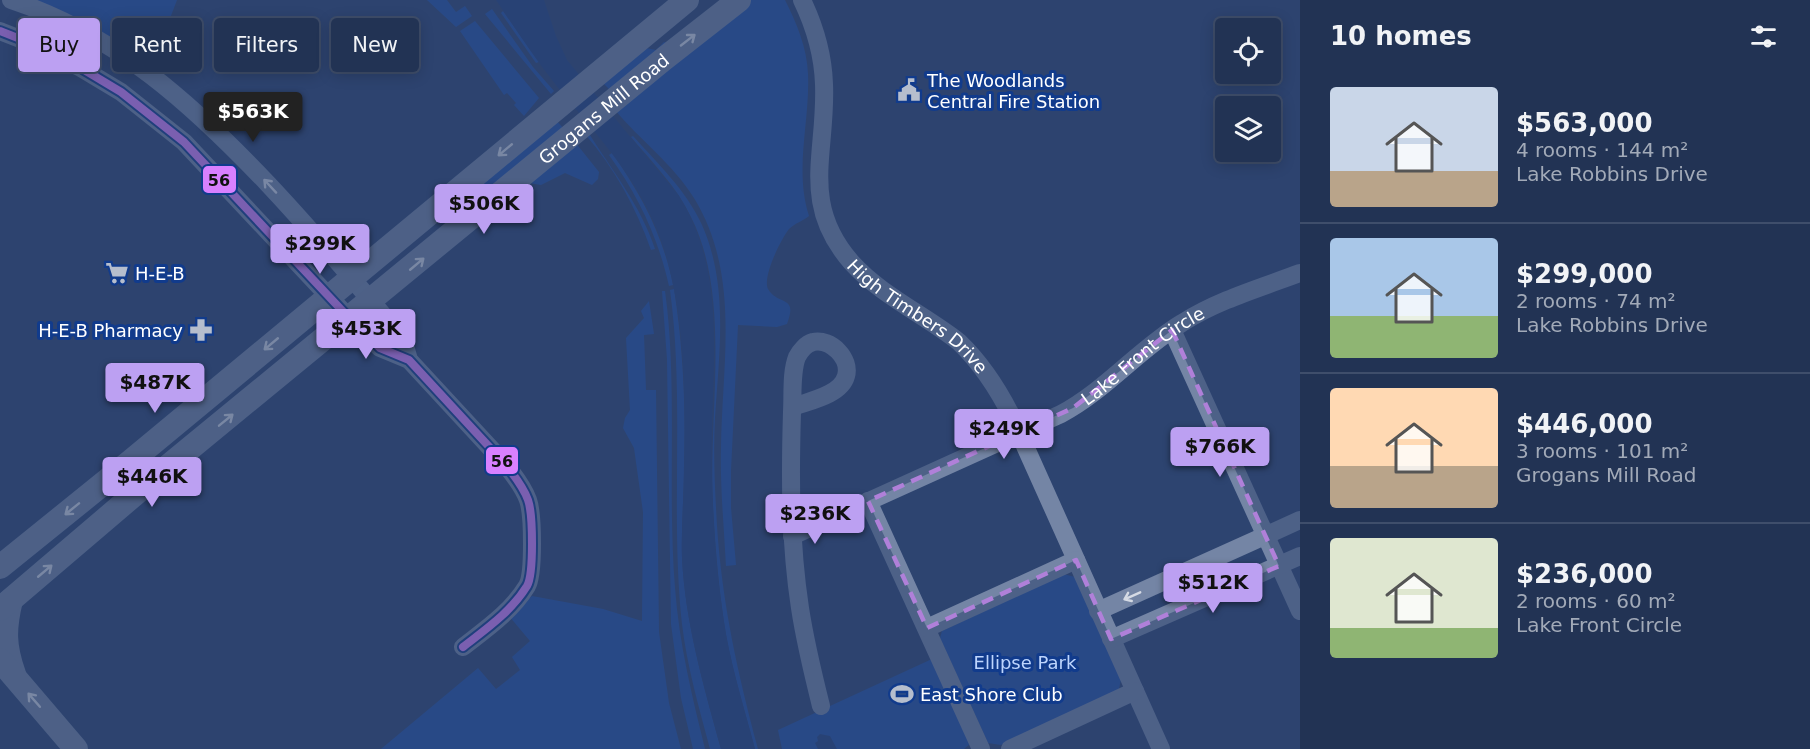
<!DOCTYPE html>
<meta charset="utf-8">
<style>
body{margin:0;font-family:"DejaVu Sans",sans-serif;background:#2e3f5e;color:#f1f3f6;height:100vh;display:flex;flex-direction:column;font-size:22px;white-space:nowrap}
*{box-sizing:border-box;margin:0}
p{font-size:20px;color:#a2aab8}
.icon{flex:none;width:33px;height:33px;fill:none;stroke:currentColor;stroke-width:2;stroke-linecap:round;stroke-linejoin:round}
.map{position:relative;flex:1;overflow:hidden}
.panel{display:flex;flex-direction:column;background:#223354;width:510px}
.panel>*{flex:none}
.top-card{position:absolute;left:18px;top:18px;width:570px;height:54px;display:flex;gap:12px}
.buttons{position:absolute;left:1215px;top:18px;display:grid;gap:12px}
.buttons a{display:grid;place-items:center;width:66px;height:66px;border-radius:6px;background:#223354;box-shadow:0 3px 15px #0003,0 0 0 2px #3f4e6b;font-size:30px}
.price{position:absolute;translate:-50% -51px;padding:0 14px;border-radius:6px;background:#bca0f2;color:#111;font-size:20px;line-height:39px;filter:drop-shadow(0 2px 3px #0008)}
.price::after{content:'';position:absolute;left:50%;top:36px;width:18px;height:14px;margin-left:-9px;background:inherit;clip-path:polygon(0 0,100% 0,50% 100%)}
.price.on{background:#222;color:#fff}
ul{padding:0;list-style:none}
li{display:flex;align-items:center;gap:18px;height:150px;padding:0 30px}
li+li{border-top:2px solid #3f4e6b}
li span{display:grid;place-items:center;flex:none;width:168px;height:120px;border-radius:6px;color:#555}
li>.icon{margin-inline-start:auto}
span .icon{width:72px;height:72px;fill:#fffc;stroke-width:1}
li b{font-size:26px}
h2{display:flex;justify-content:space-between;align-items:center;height:72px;padding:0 30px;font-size:26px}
.pill{padding:0 21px;border-radius:6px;background:#223354;box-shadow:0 3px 15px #0003,0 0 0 2px #3f4e6b;font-size:21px;line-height:54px}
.pill.on{background:#bca0f2;color:#111}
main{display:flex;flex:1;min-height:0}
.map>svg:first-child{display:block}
.green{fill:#2351a3}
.water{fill:#23427d}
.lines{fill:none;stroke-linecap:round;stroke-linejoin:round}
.minor{stroke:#7485a5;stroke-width:18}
.major{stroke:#7384a3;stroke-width:24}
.bus-1-casing{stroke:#113b8c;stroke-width:12}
.bus-1{stroke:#d880ff;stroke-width:8}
.oneway{stroke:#d5dae3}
.oneway2{stroke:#d5dae4}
.marked{fill:none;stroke:#b080d9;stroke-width:4.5;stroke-dasharray:12 8;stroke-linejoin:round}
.labels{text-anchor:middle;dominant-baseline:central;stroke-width:6;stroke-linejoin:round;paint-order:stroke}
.poi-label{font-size:18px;fill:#fff;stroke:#113b8c;text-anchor:start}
.street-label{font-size:18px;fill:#fff;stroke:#113b8c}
.park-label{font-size:18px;fill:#bed5fd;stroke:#113b8c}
.line-badge{stroke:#113b8c;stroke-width:2}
.pale-badge-label{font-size:16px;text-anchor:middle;font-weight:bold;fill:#111}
</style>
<main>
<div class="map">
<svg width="1300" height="749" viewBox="0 0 1300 749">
<rect width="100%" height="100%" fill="#2d4470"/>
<!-- green -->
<g class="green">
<polygon points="29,0 177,0 149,73"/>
<polygon points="427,0 447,0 456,12 465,6 472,16 456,27"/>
<path d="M 750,0 L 785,0 C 797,24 807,48 808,74 C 810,123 794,169 809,216 C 803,221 795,223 789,229 C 781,239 762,277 768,289 C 779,307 798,294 787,324 L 777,327 L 738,325 L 731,470 L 731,508 L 736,565 L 726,566 C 724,527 720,487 721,448 C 722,363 741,275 694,198 C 673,164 640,140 615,110 Z"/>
<polygon points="492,9 533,67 554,91 551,94 485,14"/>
<polygon points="503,11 539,62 536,63 501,13"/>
<polygon points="475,21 539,98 524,116 514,105 516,103 507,93 504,95 460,31"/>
<polygon points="664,42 669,44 610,90 603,83 646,48 656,50"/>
<polygon points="555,119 565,130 463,209 459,204"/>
<path d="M 588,132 C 613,172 641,206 655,249 L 651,250 C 636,207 615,169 585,134 Z"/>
<path d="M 633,136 C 658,164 686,190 702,225 C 729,286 719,354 715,418 C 713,454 715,490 717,526 C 722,603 738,675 758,749 L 755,749 C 745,711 733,673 726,635 C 719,591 715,547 713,504 C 708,414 732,298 691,217 C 677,187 652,162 631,137 Z"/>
<polygon points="575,142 599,172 598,179 592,185 565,173 541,185 529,183"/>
<path d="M 612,153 C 641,194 663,235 673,285 L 669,286 C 658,237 638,195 609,155 Z"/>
<path d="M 674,289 C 683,347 686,407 684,466 C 684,497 681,527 682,557 C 685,622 704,687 721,749 L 710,749 C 699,708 687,666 682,624 C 670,513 685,400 670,290 Z"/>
<path d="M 662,291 L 665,291 C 678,384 667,490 675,588 C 679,643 692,696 705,749 L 693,749 L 681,698 L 671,624 L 667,359 Z"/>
<polygon points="649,301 654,334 644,335 646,390 656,390 659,632 669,703 681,749 381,749 478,668 496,689 520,670 512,657 530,641 509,616 532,596 603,609 642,621 643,512 634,448 623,428 625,418 630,410 626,338 644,318 641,311"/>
<polygon points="1063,574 1075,577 1121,679 1119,689 1115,693 1001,745 988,743 940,638 942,631"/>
<polygon points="932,659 971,743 964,749 782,749 778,730"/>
</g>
<!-- water -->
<g class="water">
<path d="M 496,0 L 544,0 L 556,36 L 567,60 L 679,196 C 723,266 714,348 712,426 C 711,459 712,493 714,526 C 716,562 720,599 726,634 C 733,673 745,711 755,749 L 721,749 C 704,687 685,622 682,558 C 681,528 684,498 684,467 C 686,393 685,294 655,225 C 633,172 592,130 556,85 C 534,58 515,28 496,0 Z"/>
<polygon points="820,734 830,736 837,749 818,749 815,743 818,741 817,737"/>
</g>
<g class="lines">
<!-- minor -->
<g class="minor">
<path d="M 11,0 C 117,35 193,105 268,184 C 315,234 359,286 403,339 L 409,360"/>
<path id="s1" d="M 802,0 C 815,27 823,54 824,84 C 827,153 799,203 852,263 C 882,296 925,315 959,342 C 982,364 998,389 1012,417 L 1161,749"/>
<path d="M 0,31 L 38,46 L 81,68 L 121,92 L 184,142 L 350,319 L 380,348 L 409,360 L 506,465 C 514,476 523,486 528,500 C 533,514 534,574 527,586 C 511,612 486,629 463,647"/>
<polyline points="1172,330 1300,611"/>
<path d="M 793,407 C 809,401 841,395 846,376 C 851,359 831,338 813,342 C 806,344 800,351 797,357 C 791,372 793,395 792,412 C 790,478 790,542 800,608 C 805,641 813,674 821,706"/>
<polyline points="868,501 981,749"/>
<path id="s2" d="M 792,536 L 1061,414 C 1106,390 1139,349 1182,323 C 1218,300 1260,288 1300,273"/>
<polyline points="1098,611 1300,520"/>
<polyline points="927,628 1076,560"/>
<polyline points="1111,639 1300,556"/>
<polyline points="1010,749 1135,691"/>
</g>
<!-- major -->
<g class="major">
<polyline points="0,567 131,461 687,0"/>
<path d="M 11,600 C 4,629 4,646 14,674"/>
<path id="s3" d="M 0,609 L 149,482 L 665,58 L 739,0"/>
<polyline points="0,660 76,749"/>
</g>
<!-- bus-1 casing -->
<g class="bus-1-casing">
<path id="bus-1" d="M 0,31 L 38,46 L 81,68 L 121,92 L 184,142 L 350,319 L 380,348 L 409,360 L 506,465 C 514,476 523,486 528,500 C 533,514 534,574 527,586 C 511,612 486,629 463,647"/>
</g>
<!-- bus-1 -->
<use href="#bus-1" class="bus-1"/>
</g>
<!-- one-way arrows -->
<defs><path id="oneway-shaft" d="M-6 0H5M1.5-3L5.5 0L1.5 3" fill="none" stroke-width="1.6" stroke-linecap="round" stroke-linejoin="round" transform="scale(1.5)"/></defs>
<g class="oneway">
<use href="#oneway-shaft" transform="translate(688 40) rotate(-38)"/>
<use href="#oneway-shaft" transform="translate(505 150) rotate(140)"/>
<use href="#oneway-shaft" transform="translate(417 264) rotate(-40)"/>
<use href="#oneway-shaft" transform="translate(271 344) rotate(140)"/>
<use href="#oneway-shaft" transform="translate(226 420) rotate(-39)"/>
<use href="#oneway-shaft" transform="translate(72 509) rotate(141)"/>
<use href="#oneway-shaft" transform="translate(45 571) rotate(-40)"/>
<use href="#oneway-shaft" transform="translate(34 700) rotate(-131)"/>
</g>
<g class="oneway2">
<use href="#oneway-shaft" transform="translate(270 186) rotate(-133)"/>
<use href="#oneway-shaft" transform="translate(1132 596) rotate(156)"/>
</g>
<!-- marked area -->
<path d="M0 0H1300V749H0ZM 1172,330 L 1279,566 L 1111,639 L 1076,560 L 927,628 L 868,501 L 1073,408 Z" fill="#2d4470" fill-opacity=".55" fill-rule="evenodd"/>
<path class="marked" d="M 1172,330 L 1279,566 L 1111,639 L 1076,560 L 927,628 L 868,501 L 1073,408 Z"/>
<!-- icons -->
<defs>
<g id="civic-bare" transform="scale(1.8)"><path d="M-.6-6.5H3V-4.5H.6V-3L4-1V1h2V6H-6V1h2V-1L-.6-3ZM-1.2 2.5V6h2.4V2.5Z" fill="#b6becd" stroke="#113b8c" stroke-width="2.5" paint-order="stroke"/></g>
<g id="supermarket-bare" transform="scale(1.8)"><path d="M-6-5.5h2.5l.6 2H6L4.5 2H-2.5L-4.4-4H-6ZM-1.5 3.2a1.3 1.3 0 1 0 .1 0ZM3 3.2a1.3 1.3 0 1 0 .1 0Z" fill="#b6becd" stroke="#113b8c" stroke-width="2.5" paint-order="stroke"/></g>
<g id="pharmacy-bare" transform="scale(1.8)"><path d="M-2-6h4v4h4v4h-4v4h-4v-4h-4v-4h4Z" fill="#b6becd" stroke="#113b8c" stroke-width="2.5" paint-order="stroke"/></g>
<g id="stadium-bare" transform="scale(1.8)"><path d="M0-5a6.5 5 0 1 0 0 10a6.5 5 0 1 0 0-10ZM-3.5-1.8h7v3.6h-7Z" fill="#b6becd" stroke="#113b8c" stroke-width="2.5" paint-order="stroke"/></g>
</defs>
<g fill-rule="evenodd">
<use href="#civic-bare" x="909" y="90"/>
<use href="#supermarket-bare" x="117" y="273"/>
<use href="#pharmacy-bare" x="201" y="330"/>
<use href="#stadium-bare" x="902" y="694"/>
</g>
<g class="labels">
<!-- poi labels -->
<g class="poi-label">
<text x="927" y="80">The Woodlands<tspan x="927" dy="21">Central Fire Station</tspan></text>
<text x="135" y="273">H-E-B</text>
<text x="183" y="330" text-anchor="end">H-E-B Pharmacy</text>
<text x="920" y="694">East Shore Club</text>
</g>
<!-- street labels -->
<g class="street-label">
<text stroke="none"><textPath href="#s3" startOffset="784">Grogans Mill Road</textPath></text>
<text stroke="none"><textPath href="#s1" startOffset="360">High Timbers Drive</textPath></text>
<text stroke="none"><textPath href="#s2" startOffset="396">Lake Front Circle</textPath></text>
</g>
<!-- park labels -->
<g class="park-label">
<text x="1025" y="662">Ellipse Park</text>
</g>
</g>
<g class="line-badge">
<rect x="202" y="165" width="35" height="29" rx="6" fill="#d880ff"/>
<rect x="485" y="446" width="34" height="29" rx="6" fill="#d880ff"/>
</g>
<g class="pale-badge-label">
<text x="219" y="186">56</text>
<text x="502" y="467">56</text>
</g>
</svg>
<div class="buttons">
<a><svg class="icon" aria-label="locate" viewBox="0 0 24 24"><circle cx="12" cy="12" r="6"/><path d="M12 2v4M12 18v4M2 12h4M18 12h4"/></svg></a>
<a><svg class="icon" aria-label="layers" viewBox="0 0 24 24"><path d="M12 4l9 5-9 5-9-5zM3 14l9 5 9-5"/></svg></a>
</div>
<b class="price on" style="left:253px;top:143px">$563K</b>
<b class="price" style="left:484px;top:235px">$506K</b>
<b class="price" style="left:320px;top:275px">$299K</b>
<b class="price" style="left:366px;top:360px">$453K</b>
<b class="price" style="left:155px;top:414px">$487K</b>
<b class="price" style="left:1004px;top:460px">$249K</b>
<b class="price" style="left:1220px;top:478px">$766K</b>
<b class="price" style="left:152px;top:508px">$446K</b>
<b class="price" style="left:815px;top:545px">$236K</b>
<b class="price" style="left:1213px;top:614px">$512K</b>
<div class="top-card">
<a class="pill on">Buy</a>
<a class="pill">Rent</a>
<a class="pill">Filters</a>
<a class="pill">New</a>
</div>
</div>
<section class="panel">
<h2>10 homes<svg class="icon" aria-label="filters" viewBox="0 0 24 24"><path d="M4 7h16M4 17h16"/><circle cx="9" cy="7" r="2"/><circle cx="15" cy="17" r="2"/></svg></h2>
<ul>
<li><span style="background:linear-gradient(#c9d6e8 70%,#b9a48a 0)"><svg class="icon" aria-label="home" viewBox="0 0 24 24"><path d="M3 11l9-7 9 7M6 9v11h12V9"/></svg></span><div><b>$563,000</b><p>4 rooms · 144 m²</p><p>Lake Robbins Drive</p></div></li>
<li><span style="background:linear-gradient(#a9c7e8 65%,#8fb573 0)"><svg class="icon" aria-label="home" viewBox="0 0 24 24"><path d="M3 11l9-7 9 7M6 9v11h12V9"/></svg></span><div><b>$299,000</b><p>2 rooms · 74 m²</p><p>Lake Robbins Drive</p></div></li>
<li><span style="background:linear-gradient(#ffd9b3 65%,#b9a48a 0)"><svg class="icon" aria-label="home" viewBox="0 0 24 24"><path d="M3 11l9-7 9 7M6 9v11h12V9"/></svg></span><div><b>$446,000</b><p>3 rooms · 101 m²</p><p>Grogans Mill Road</p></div></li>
<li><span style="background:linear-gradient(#dfe7d0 75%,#8fb573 0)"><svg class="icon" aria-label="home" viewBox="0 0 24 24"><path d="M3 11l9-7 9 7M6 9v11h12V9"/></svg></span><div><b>$236,000</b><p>2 rooms · 60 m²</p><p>Lake Front Circle</p></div></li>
</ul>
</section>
</main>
